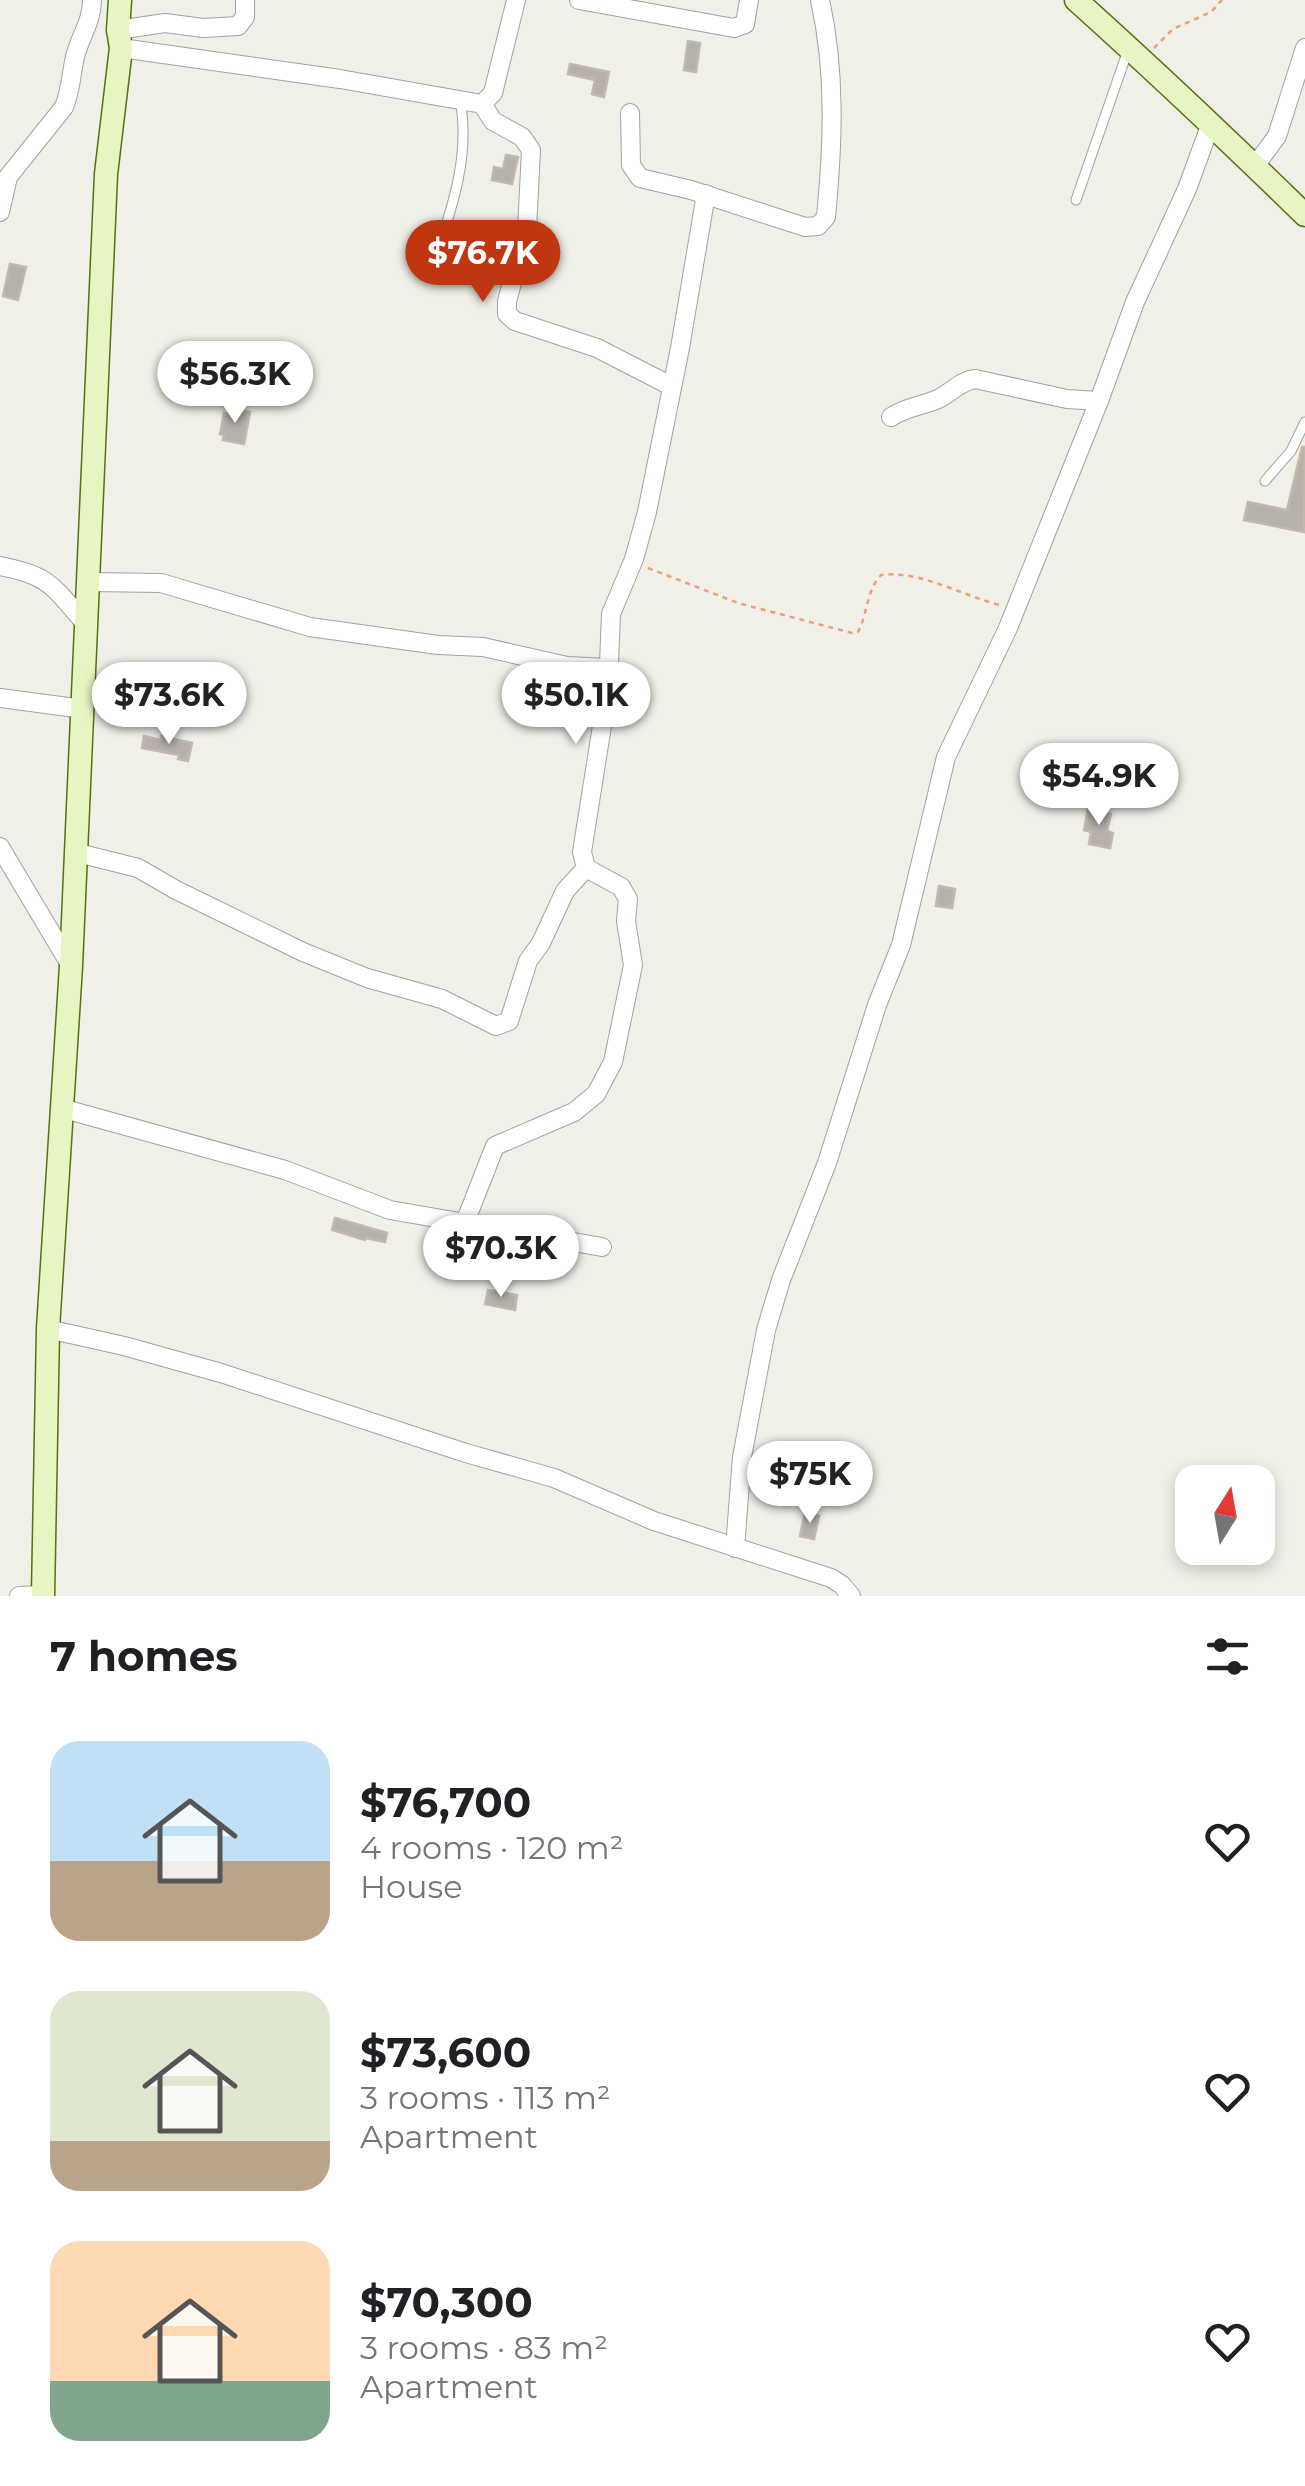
<!DOCTYPE html>
<meta charset="utf-8">
<style>
body{margin:0;font-family:Montserrat,sans-serif;background:#f2f2f2;color:#202124;height:100vh;display:flex;flex-direction:column;font-size:38px;white-space:nowrap}
*{box-sizing:border-box;margin:0}
p{font-size:32px;color:#757577}
.icon{flex:none;width:55px;height:55px;fill:none;stroke:currentColor;stroke-width:2;stroke-linecap:round;stroke-linejoin:round}
.map{position:relative;height:1596px;overflow:hidden}
.drawer{display:flex;flex-direction:column;background:#fff;flex:1}
.drawer>*{flex:none}
.needle{width:65px;rotate:11deg}
.controls{position:absolute;left:1175px;top:1465px;display:grid;gap:20px}
.controls a{display:grid;place-items:center;width:100px;height:100px;border-radius:20px;background:#fff;box-shadow:0 5px 15px #0003;font-size:50px}
.price{position:absolute;translate:-50% -85px;padding:0 22px;border-radius:35px;background:#fff;color:#222;font-size:32px;line-height:65px;filter:drop-shadow(0 2px 5px #0008)}
.price::after{content:'';position:absolute;left:50%;top:60px;width:30px;height:22px;margin-left:-15px;background:inherit;clip-path:polygon(0 0,100% 0,50% 100%)}
.price.selected{background:#c03611;color:#fff}
ul{padding:0;list-style:none}
li{display:flex;align-items:center;gap:30px;height:250px;padding:0 50px}
li span{display:grid;place-items:center;flex:none;width:280px;height:200px;border-radius:30px;color:#555}
li>.icon{margin-inline-start:auto}
span .icon{width:120px;height:120px;fill:#fffc;stroke-width:1}
li b{font-size:42px}
h2{display:flex;justify-content:space-between;align-items:center;height:120px;padding:0 50px;font-size:42px}
.map>svg:first-child{display:block}
.building{fill:#b6b2ab;stroke:#c1b9ac;stroke-width:2.5}
.lines{fill:none;stroke-linecap:round;stroke-linejoin:round}
.lane-casing{stroke:#a2a2a2;stroke-width:11}
.street-casing{stroke:#a2a2a2;stroke-width:20}
.secondary-casing{stroke:#52710f;stroke-width:25}
.path{stroke:#ee9f7b;stroke-width:2.5;stroke-dasharray:5 5;stroke-linecap:butt}
.lane{stroke:#fff;stroke-width:9}
.street{stroke:#fff;stroke-width:18}
.secondary{stroke:#e7f5c2;stroke-width:22}
</style>
<div class="map">
<svg width="1305" height="1596" viewBox="0 0 1305 1596">
<rect width="100%" height="100%" fill="#f0efe8"/>
<!-- building -->
<g class="building">
<polygon points="688,41 700,43 696,72 684,70"/>
<polygon points="570,64 609,72 604,97 592,94 595,80 568,74"/>
<polygon points="506,155 518,157 512,184 492,180 494,167 503,169"/>
<polygon points="10,264 26,267 18,300 3,296"/>
<polygon points="229,408 250,412 244,444 223,440 224,435 220,434 224,413 228,414"/>
<polygon points="1302,447 1305,447 1304,532 1244,520 1248,502 1287,510"/>
<polygon points="144,736 161,740 161,736 192,743 188,761 178,759 179,755 142,748"/>
<polygon points="1088,809 1111,814 1107,831 1113,833 1110,848 1089,844 1091,832 1084,830"/>
<polygon points="939,886 955,889 952,908 936,906"/>
<polygon points="335,1218 387,1233 385,1242 366,1238 365,1240 332,1230"/>
<polygon points="488,1290 517,1295 515,1310 485,1304"/>
<polygon points="805,1513 819,1516 814,1539 800,1536"/>
</g>
<g class="lines">
<!-- lane casing -->
<g class="lane-casing">
<g id="lane">
<polyline points="1076,200 1128,50"/>
<path d="M 437,251 C 454,204 470,151 460,100"/>
<polyline points="1265,481 1291,451 1305,422"/>
</g>
</g>
<!-- street casing -->
<g class="street-casing">
<g id="street">
<polyline points="579,0 734,28 745,24 749,0"/>
<polyline points="118,30 165,23 203,28 238,26 245,17 245,0"/>
<polyline points="121,48 340,79 482,104 493,93 516,0"/>
<polyline points="482,104 493,121 522,137 531,150 527,229 507,301 507,314 515,321 597,348 671,386"/>
<path d="M 630,113 L 631,165 L 640,178 L 691,190 L 805,227 L 818,226 L 826,217 C 833,144 836,72 820,0"/>
<polyline points="1255,166 1277,136 1305,48"/>
<path d="M 0,212 L 8,177 L 64,107 C 71,90 71,74 75,57 C 80,36 92,22 92,0"/>
<path d="M 891,417 C 906,407 922,406 938,399 C 951,393 960,381 975,379 L 1067,399 L 1099,401"/>
<path d="M 0,566 C 50,575 53,587 85,623"/>
<polyline points="90,582 161,583 310,627 438,645 483,647 567,666 607,668"/>
<polyline points="0,698 83,709"/>
<polyline points="0,847 71,966"/>
<polyline points="74,852 138,868 176,890 303,952 367,978 442,999 496,1026 509,1021 528,961 541,943 565,891 586,868"/>
<polyline points="61,1108 285,1170 390,1210 602,1247"/>
<polyline points="464,1225 495,1146 574,1112 596,1094 613,1062 633,965 626,921 628,899 621,887 586,868 582,852 608,688 611,614 634,559 647,512 680,348 706,194"/>
<polyline points="48,1329 124,1346 221,1373 466,1453 554,1478 654,1521 831,1578 842,1585 851,1596"/>
<polyline points="735,1548 742,1457 766,1330 781,1280 827,1163 877,1005 901,945 946,757 1008,628 1099,401 1135,302 1187,189 1210,126"/>
<polyline points="19,1596 43,1595"/>
</g>
</g>
<!-- secondary casing -->
<g class="secondary-casing">
<g id="secondary">
<path d="M 1076,0 C 1154,70 1230,142 1305,215"/>
<polyline points="43,1596 48,1329 71,966 106,174 121,48 118,30 120,0"/>
</g>
</g>
<!-- path -->
<g class="path">
<polyline points="1154,48 1173,29 1211,12 1222,0"/>
<path d="M 648,568 L 738,603 L 852,633 L 858,632 C 868,613 866,591 881,575 C 921,570 962,596 1000,605"/>
</g>
<!-- lane -->
<use href="#lane" class="lane"/>
<!-- street -->
<use href="#street" class="street"/>
<!-- secondary -->
<use href="#secondary" class="secondary"/>
</g>
</svg>
<div class="controls">
<a><svg class="needle" viewBox="-14 -14 28 28"><path d="M0-13l5 13h-10z" fill="#e53935"/><path d="M0 13l5-13h-10z" fill="#757577"/></svg></a>
</div>
<b class="price selected" style="left:483px;top:305px">$76.7K</b>
<b class="price" style="left:235px;top:426px">$56.3K</b>
<b class="price" style="left:169px;top:747px">$73.6K</b>
<b class="price" style="left:576px;top:747px">$50.1K</b>
<b class="price" style="left:1099px;top:828px">$54.9K</b>
<b class="price" style="left:501px;top:1300px">$70.3K</b>
<b class="price" style="left:810px;top:1526px">$75K</b>
</div>
<section class="drawer">
<h2>7 homes<svg class="icon" aria-label="filters" viewBox="0 0 24 24"><path d="M4 7h16M4 17h16"/><circle cx="9" cy="7" r="2"/><circle cx="15" cy="17" r="2"/></svg></h2>
<ul>
<li><span style="background:linear-gradient(#bfe0f5 60%,#b9a48a 0)"><svg class="icon" aria-label="home" viewBox="0 0 24 24"><path d="M3 11l9-7 9 7M6 9v11h12V9"/></svg></span><div><b>$76,700</b><p>4 rooms · 120 m²</p><p>House</p></div><svg class="icon" aria-label="heart" viewBox="0 0 24 24"><path d="M12 20l-8-8c-3-5 5-10 8-4 3-6 11-1 8 4z"/></svg></li>
<li><span style="background:linear-gradient(#dfe7d0 75%,#b9a48a 0)"><svg class="icon" aria-label="home" viewBox="0 0 24 24"><path d="M3 11l9-7 9 7M6 9v11h12V9"/></svg></span><div><b>$73,600</b><p>3 rooms · 113 m²</p><p>Apartment</p></div><svg class="icon" aria-label="heart" viewBox="0 0 24 24"><path d="M12 20l-8-8c-3-5 5-10 8-4 3-6 11-1 8 4z"/></svg></li>
<li><span style="background:linear-gradient(#ffd9b3 70%,#7fa58c 0)"><svg class="icon" aria-label="home" viewBox="0 0 24 24"><path d="M3 11l9-7 9 7M6 9v11h12V9"/></svg></span><div><b>$70,300</b><p>3 rooms · 83 m²</p><p>Apartment</p></div><svg class="icon" aria-label="heart" viewBox="0 0 24 24"><path d="M12 20l-8-8c-3-5 5-10 8-4 3-6 11-1 8 4z"/></svg></li>
</ul>
</section>
